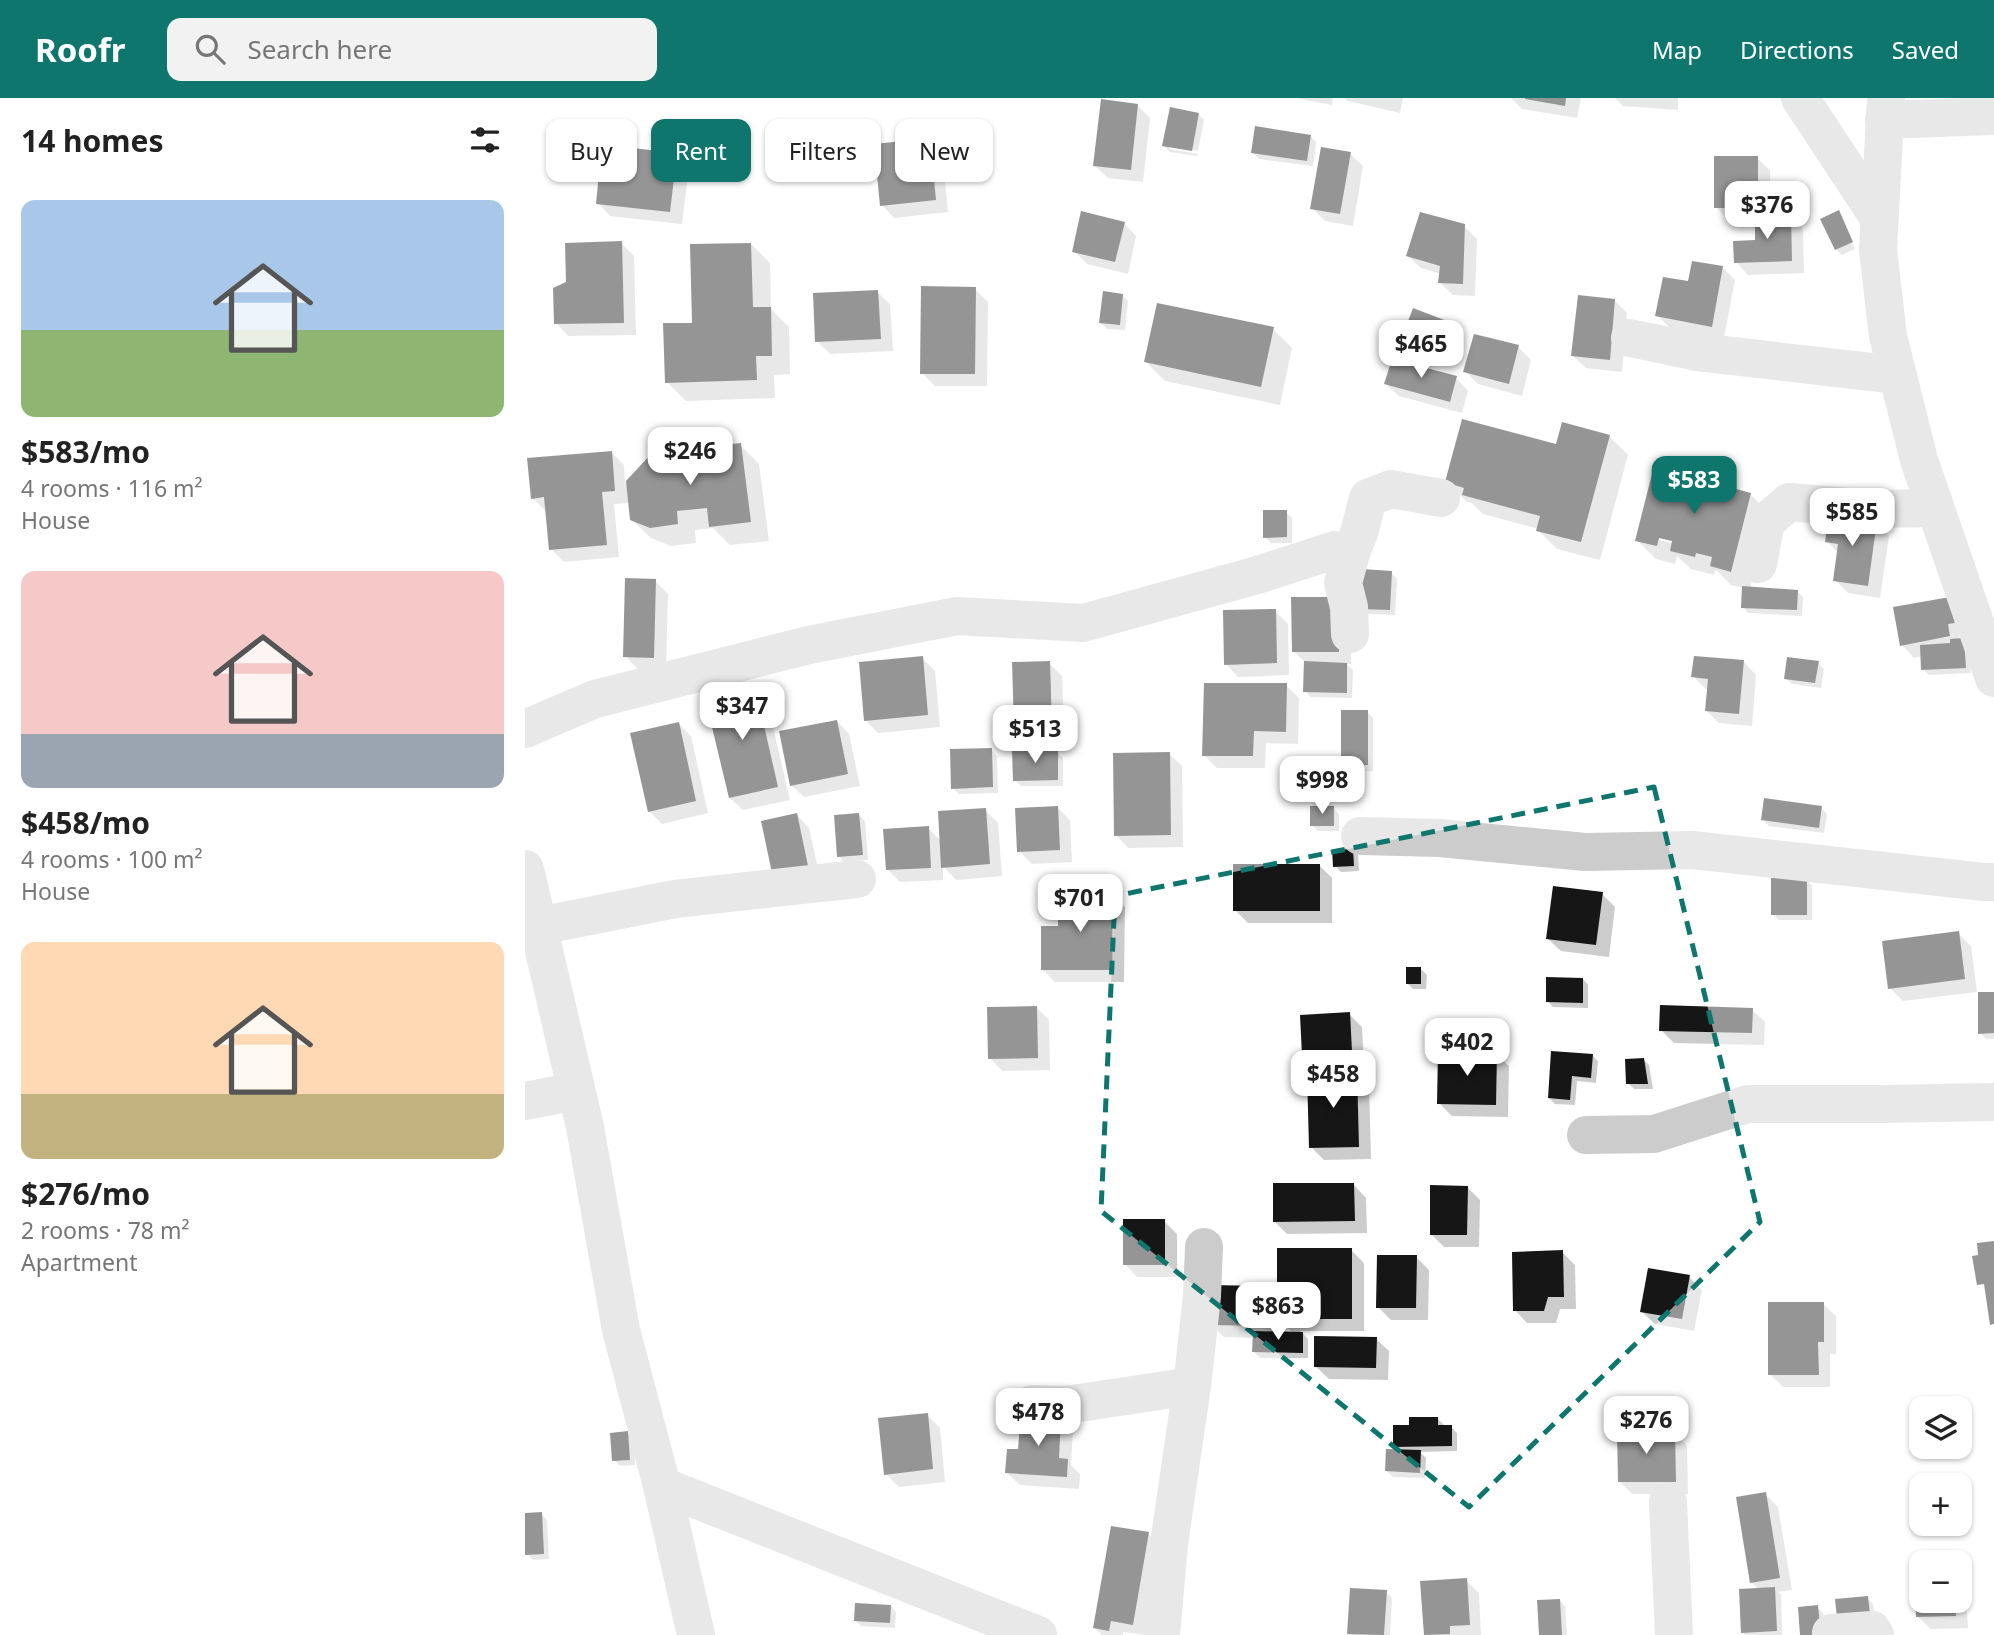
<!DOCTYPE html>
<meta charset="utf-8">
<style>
body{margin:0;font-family:"Noto Sans",sans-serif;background:#f2f2f2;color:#222;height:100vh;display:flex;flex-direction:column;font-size:26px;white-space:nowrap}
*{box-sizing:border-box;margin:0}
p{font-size:23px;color:#767676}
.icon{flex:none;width:38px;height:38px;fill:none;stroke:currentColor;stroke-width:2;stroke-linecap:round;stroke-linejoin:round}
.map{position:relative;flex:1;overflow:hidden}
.sheet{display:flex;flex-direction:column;background:#fff;width:525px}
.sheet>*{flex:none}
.banner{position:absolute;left:21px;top:21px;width:665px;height:63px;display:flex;gap:14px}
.fabs{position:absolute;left:1384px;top:1298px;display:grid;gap:14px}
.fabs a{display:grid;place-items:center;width:63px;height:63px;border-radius:14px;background:#fff;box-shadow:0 2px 5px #0004;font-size:35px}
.price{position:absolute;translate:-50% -60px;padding:0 16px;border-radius:14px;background:#fff;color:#222;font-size:23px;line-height:46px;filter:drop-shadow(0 2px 4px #0008)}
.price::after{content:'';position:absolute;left:50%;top:42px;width:21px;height:16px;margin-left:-10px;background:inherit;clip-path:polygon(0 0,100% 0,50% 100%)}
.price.current{background:#0f766e;color:#fff}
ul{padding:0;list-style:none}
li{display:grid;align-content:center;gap:14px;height:371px;padding:0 21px}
li span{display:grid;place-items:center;height:217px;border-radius:14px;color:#555}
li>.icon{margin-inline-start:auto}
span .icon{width:126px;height:126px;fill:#fffc;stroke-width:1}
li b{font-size:30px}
h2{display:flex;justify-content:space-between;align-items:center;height:84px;padding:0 21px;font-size:30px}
.chip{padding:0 24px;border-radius:14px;background:#fff;box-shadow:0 2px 5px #0004;font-size:24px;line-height:63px}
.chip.current{background:#0f766e;color:#fff}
header{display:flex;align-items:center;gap:42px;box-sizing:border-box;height:98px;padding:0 35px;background:#0f766e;color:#fff}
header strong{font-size:33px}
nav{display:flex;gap:38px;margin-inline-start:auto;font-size:24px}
.search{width:490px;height:63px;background:#f2f2f2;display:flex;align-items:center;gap:18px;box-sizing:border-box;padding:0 24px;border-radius:14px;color:#767676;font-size:26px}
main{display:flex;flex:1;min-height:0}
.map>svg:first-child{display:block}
.shadow{fill:#0003;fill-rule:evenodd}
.building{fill:#161616}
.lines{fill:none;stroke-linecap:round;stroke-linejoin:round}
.minor{stroke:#ccc;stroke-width:38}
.marked{fill:none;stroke:#0f766e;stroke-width:5;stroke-dasharray:14 9;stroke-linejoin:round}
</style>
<header>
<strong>Roofr</strong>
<div class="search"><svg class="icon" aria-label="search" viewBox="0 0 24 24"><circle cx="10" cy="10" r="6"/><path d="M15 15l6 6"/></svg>Search here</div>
<nav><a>Map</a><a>Directions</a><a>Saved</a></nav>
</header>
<main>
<section class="sheet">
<h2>14 homes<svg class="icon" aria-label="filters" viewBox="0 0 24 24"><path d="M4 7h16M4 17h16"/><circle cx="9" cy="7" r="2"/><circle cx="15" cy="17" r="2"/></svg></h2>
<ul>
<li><span style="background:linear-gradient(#a9c7e8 60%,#8fb573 0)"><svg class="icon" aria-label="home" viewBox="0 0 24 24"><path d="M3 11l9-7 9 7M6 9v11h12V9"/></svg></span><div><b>$583/mo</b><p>4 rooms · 116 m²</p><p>House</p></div></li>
<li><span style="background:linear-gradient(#f6c9c9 75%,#9aa5b1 0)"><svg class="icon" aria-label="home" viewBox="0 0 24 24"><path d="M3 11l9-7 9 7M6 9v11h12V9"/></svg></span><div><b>$458/mo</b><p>4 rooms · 100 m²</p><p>House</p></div></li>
<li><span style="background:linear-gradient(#ffd9b3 70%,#c2b280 0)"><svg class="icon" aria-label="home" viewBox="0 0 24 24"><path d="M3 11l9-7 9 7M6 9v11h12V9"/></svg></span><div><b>$276/mo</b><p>2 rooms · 78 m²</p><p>Apartment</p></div></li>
</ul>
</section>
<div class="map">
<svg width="1469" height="1537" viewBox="0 0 1469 1537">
<rect width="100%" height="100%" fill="#fff"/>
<!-- shadow -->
<g class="shadow">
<polygon points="771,0 808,0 807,7"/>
<polygon points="819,0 878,0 875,15 823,3"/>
<polygon points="986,0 1056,0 1052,20 997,11"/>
<polygon points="1090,0 1153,0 1153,12 1098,8"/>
<polygon points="612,7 625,20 618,84 583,80 570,68"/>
<polygon points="673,16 679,22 673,53 644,48 644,51 673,56 672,58 645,54 639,48"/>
<polygon points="785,38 791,44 788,68 734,61 728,55"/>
<polygon points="405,42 417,54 423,114 369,120 357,107"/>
<polygon points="151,56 164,69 157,126 85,118 73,105 97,79"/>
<polygon points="825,56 838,68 828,128 800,123 787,110"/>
<polygon points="1232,60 1245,72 1245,118 1265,118 1278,131 1279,175 1223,177 1211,164 1231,144 1231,122 1203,122 1191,109"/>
<polygon points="1313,114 1318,119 1315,119 1330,151 1317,157 1311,151"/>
<polygon points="599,125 611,138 603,176 562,166 549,153"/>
<polygon points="939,128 952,141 950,198 928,197 915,185 916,176 896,170 883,158"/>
<polygon points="96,145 109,158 111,237 43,238 31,225 43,185"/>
<polygon points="226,146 245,165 246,211 264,229 265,276 249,277 250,300 161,303 142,284 169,226"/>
<polygon points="1197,169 1210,182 1199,240 1145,230 1132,217 1164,185"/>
<polygon points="450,191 463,204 462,288 410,288 397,275"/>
<polygon points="352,194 365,206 368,253 305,256 292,243"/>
<polygon points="597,197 603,203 600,232 582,231 576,225"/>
<polygon points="1089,202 1102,215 1097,274 1061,270 1048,258"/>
<polygon points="926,227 932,233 927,263 882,252 876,246"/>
<polygon points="748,231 767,250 755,307 640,283 621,264"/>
<polygon points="993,249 1006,262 997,298 953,286 940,273"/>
<polygon points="931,280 943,293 937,315 874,298 861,286"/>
<polygon points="1084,338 1103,357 1075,462 1032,451 1013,432 1014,431 958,416 947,405 941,403 922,384 1033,348"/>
<polygon points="215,347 234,366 244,443 205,447 188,430 170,432 171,445 146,448 126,440 106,421 105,405 89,406 94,459 39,464 26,451 22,412 20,412 7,400 86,354 99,367 100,386 128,357"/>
<path d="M 1194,382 L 1202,390 L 1225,396 L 1244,415 L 1225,491 L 1272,493 L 1278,499 L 1277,518 L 1223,515 L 1218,509 L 1219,490 L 1206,487 L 1192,473 L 1190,473 L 1189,477 L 1166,471 L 1152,458 L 1150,466 L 1131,461 L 1112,442 ZM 1134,438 L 1156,443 L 1155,447 L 1134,442 Z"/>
<polygon points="761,414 767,420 767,445 746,445 740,439"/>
<polygon points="1352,425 1364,438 1355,500 1323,495 1310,482 1313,455 1302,443"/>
<polygon points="866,475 872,481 870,517 843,516 837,510"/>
<polygon points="130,483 143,496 141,571 113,571 100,558"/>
<polygon points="1425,501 1435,542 1444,548 1446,575 1404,577 1398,571 1397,558 1389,560 1377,547"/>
<polygon points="750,513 763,526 764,577 713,579 701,566"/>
<polygon points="826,513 826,566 821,566 828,572 827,600 786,599 780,593 781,565 768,553"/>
<polygon points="397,560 410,573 415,629 353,635 340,622"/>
<polygon points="1219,564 1231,577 1227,628 1194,625 1182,613 1184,591 1181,591 1168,578"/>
<polygon points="524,565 537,578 539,641 503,642 490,629"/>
<polygon points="1293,565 1299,571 1296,590 1267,586 1261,580"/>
<polygon points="761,587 774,600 773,646 741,645 740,670 692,670 679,657"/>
<polygon points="229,590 242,603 265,702 218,712 205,700"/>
<polygon points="842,614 848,620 848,673 824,673 818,667"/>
<polygon points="312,623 324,636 335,688 279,699 266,687"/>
<polygon points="153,625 166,638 183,715 137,726 124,713"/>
<polygon points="466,652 472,658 473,695 434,696 428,690"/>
<polygon points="532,654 538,660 538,688 496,688 490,682"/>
<polygon points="644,656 657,668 658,749 603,750 591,737"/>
<polygon points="532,709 545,722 547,764 507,766 494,753"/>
<polygon points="808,710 814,716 814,733 793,733 787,727"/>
<polygon points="1296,710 1302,716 1299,735 1244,728 1238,722"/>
<polygon points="460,712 473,725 477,778 431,782 418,768 418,782 375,784 362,771 403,730 416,743"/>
<polygon points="272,717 284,730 295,780 261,787"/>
<polygon points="334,717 340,723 343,762 319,764 313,758"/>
<polygon points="827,751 833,757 834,773 816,774 810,768"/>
<polygon points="794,767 807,780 807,825 723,825 710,812"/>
<polygon points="1282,782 1287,788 1287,822 1254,822 1248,816"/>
<polygon points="1077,796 1090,809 1084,859 1036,853 1023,841"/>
<polygon points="587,797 600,809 599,884 530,884 517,871 534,830"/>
<polygon points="1433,835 1446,848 1452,894 1378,903 1365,890"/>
<polygon points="896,871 902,877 901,891 888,891 882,885"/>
<polygon points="1058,881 1063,887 1063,910 1028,909 1022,903"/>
<polygon points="1469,896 1469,941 1461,941 1455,935"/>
<polygon points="512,910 524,922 525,972 477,973 465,960"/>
<polygon points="1227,912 1240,924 1239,947 1149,945 1136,932"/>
<polygon points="824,916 837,929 839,967 791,969 778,956"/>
<polygon points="971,956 984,968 983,1019 927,1018 914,1005"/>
<polygon points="1067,957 1073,963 1071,985 1052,983 1050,1007 1030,1006 1024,1000"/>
<polygon points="1118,961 1124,967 1128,991 1109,991 1103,985"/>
<polygon points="832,975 844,988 846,1061 799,1062 786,1049"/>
<polygon points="829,1087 841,1100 842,1135 762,1136 749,1123"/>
<polygon points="942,1089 955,1102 954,1149 919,1149 906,1136"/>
<polygon points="639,1123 652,1136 652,1179 612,1179 600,1166"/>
<polygon points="826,1152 839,1165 839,1233 775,1233 783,1241 783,1260 735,1260 729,1254 729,1240 699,1239 687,1227 738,1190 750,1203 750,1235 768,1235 754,1221"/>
<polygon points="1037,1154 1050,1167 1051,1211 1035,1211 1031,1225 1002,1225 990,1212"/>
<polygon points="891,1159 904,1172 903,1222 866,1222 853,1209"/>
<polygon points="1164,1179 1177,1192 1169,1233 1130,1226 1117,1214"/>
<polygon points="1298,1206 1311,1218 1311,1256 1305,1256 1305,1289 1258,1289 1245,1276"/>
<polygon points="851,1241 864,1253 863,1282 804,1281 791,1269"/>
<polygon points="402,1317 415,1330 420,1384 374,1389 361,1376"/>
<polygon points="536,1319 548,1332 546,1367 555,1376 554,1391 495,1387 482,1375 495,1353"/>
<polygon points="913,1321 919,1327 919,1329 926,1329 932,1335 932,1353 895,1354 901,1360 900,1380 868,1379 862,1373 875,1353 870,1348 886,1329"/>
<polygon points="103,1335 109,1341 110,1367 95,1368 89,1362"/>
<polygon points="1150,1335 1162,1348 1163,1396 1107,1396 1095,1384"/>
<polygon points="1240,1396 1253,1409 1267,1492 1253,1494 1256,1497 1257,1537 1220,1537 1217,1534 1234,1492 1226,1484"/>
<polygon points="0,1416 16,1416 22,1422 24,1461 8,1462 2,1456"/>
<polygon points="623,1436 636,1448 621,1537 598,1534 598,1537 577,1537 570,1530"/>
<polygon points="1391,1471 1396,1471 1396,1503 1435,1503 1435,1477 1440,1482 1443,1530 1406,1531 1393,1519"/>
<polygon points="941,1482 954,1495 956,1537 901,1537 897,1485"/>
<polygon points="861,1494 867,1500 865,1537 826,1537 824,1536"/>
<polygon points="1342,1500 1348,1506 1350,1522 1319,1525"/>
<polygon points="1034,1502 1040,1508 1042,1537 1016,1537"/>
<polygon points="366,1508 371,1514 370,1530 336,1528 330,1522"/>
<polygon points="1292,1509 1298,1515 1301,1537 1277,1537"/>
</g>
<!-- building -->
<g class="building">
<polygon points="1000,0 1041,0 1040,8 1000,1"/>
<polygon points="576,1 613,6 606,72 568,68"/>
<polygon points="645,9 674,15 667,53 637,48"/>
<polygon points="730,28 786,37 782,63 726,55"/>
<polygon points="405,40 411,102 355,108 349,46"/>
<polygon points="98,49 152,55 145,114 71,106 74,75 95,77"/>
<polygon points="796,49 826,54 815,116 785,111"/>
<rect x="1189" y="58" width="44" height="52"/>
<polygon points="1314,112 1328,144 1310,152 1295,121"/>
<polygon points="556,113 600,124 590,164 547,154"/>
<polygon points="895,114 940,126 938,186 913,185 915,168 881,158"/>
<polygon points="1266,116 1267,163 1209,165 1208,143 1230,142 1230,117"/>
<polygon points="97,143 99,225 29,226 28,190 41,184 40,145"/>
<polygon points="226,145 228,209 246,209 247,258 231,258 232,282 140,285 138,225 167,225 165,146"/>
<polygon points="1167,163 1198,168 1187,229 1130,218 1138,179 1163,183"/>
<polygon points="396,188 451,189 450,276 395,276"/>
<polygon points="353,192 356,241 290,244 288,195"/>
<polygon points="578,193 598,196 595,227 574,225"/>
<polygon points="1053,197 1090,201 1085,262 1046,258"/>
<polygon points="632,205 749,229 736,289 619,264"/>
<polygon points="888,210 927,225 921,258 874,247"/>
<polygon points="949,236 994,247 984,286 938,274"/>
<polygon points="867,261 932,278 925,304 859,286"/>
<polygon points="937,321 1031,346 1037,324 1085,337 1056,444 1011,433 1015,418 937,397 939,390 920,384"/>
<polygon points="216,345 226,424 184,429 182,410 152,413 153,426 125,430 105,422 101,383 127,355"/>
<polygon points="87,353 90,393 77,394 82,447 24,452 19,399 6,401 2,360"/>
<polygon points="1129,368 1161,376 1161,372 1194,380 1193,386 1226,395 1206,474 1185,468 1187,459 1171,455 1170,459 1145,453 1147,443 1134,440 1132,448 1110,443"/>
<polygon points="738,412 762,412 762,439 738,440"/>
<polygon points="1304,416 1352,423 1343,488 1308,483 1313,446 1300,444"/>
<polygon points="837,471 867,473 865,512 835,511"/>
<polygon points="100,480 131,481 129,560 98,559"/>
<polygon points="1217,488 1273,492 1272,512 1216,510"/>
<polygon points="766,499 814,499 814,554 767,554"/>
<polygon points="1425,499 1430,525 1423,526 1425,538 1375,548 1368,509"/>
<polygon points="751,511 752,565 699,567 698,512"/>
<polygon points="1439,540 1441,570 1396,572 1395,547 1425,545 1425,541"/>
<polygon points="398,558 403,617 339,623 334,564"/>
<polygon points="1169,558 1219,562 1214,616 1180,613 1183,581 1166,579"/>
<polygon points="1262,559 1294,563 1290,585 1259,581"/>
<polygon points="525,563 527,629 489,630 487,564"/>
<polygon points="779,563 822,565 822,595 778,594"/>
<polygon points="679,585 762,585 761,634 729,633 728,658 677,658"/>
<polygon points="230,588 253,689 204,700 180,600"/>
<rect x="816" y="612" width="27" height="55"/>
<polygon points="312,622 323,676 265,688 254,633"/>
<polygon points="154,624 171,703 123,714 105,635"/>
<polygon points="467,650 468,689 426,691 425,651"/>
<polygon points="533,652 533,682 488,683 487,653"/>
<polygon points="645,654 646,737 589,738 588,655"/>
<polygon points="1239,700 1297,708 1294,730 1236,722"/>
<polygon points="533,708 535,752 492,754 490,710"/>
<rect x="785" y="708" width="24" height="20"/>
<polygon points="461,710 465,766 416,770 413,713"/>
<polygon points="272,715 283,768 247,775 236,723"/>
<polygon points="334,715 338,757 312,759 309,717"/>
<polygon points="404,728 406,770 361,772 358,731"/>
<polygon points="828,750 829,768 808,769 807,751"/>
<rect x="708" y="766" width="87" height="47"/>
<rect x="1246" y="780" width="36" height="37"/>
<polygon points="1028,788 1078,794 1071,847 1021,841"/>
<polygon points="533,794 588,795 587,872 516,872 516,828 533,828"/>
<polygon points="1434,833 1440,881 1363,891 1357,843"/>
<rect x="881" y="869" width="15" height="17"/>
<polygon points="1021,879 1058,880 1058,905 1021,904"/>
<polygon points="1453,894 1469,894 1469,935 1453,936"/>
<polygon points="1135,907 1228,910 1227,935 1134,933"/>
<polygon points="512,908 513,960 463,961 462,909"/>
<polygon points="825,914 827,954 777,957 775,917"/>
<polygon points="913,953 972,954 971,1007 912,1006"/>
<polygon points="1026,953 1068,956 1066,980 1047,978 1045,1002 1023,1000"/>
<polygon points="1119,960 1123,986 1101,986 1100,961"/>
<polygon points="832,973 834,1049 784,1050 782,974"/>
<polygon points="748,1085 829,1085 830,1123 748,1124"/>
<polygon points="905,1087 943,1088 942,1137 905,1137"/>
<rect x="598" y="1121" width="42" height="46"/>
<polygon points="1469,1143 1469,1226 1465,1227 1459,1186 1452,1187 1447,1158 1453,1157 1452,1145"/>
<rect x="752" y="1150" width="75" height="71"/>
<polygon points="1038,1152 1039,1199 1023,1199 1019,1213 988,1213 987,1154"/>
<polygon points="852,1157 892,1157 891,1210 851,1210"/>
<polygon points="1123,1170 1165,1177 1157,1221 1115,1214"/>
<polygon points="686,1187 738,1188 738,1228 685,1227"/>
<polygon points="1243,1204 1299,1204 1299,1244 1293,1244 1294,1277 1243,1277"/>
<polygon points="728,1233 778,1234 778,1255 727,1254"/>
<polygon points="789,1238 852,1239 851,1270 789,1269"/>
<polygon points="403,1315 408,1371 359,1377 353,1320"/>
<polygon points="496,1315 536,1318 534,1360 543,1361 542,1379 480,1375 482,1351 493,1351"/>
<polygon points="884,1319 913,1319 913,1327 927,1327 927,1348 868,1349 868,1327 884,1327"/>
<polygon points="103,1333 105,1362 87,1363 85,1335"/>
<polygon points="1092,1333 1150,1333 1151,1384 1093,1384"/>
<polygon points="861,1351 896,1352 895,1375 860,1373"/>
<polygon points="1241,1394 1255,1480 1225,1485 1211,1399"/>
<polygon points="17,1414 19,1456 0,1457 0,1415"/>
<polygon points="586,1428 624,1434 608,1527 586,1523 584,1533 568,1530"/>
<polygon points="1396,1469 1396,1503 1430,1503 1431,1518 1391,1519 1389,1470"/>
<polygon points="942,1480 945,1527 925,1528 925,1536 899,1537 895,1483"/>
<polygon points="1250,1489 1252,1533 1216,1535 1214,1491"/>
<polygon points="825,1490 862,1492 859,1537 822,1536"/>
<polygon points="1343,1498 1345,1517 1312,1520 1310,1501"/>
<polygon points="1035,1501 1037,1537 1014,1537 1012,1502"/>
<polygon points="330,1505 366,1507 365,1525 329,1523"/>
<polygon points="1293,1507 1296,1537 1275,1537 1273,1509"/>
</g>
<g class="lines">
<!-- minor -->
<g class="minor">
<polyline points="1275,0 1354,120"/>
<polyline points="1361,0 1353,152 1363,238 1394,362 1469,580"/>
<polyline points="1359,22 1469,18"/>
<polyline points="1105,240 1172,254 1373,277"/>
<polyline points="826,455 834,435 843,400 866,391 916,400"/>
<polyline points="1233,466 1241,424 1264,404 1349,411 1410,410"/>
<polyline points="0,631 70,601 284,547 432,518 558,525 729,478 810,452 826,455 818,485 824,509 825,536"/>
<polyline points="835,738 915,740 1060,754 1167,752 1459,784 1469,784"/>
<polyline points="0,771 60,1029 96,1232 137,1388 171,1537"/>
<polyline points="14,828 150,801 332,781"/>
<polyline points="0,1003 51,993"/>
<polyline points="1061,1037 1129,1036 1223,1006 1357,1006 1469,1004"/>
<polyline points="507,1306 541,1307 667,1288"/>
<polyline points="137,1388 513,1537"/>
<polyline points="1143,1404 1149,1537"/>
<polyline points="1306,1535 1347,1532 1350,1537"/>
<polyline points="636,1537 644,1446 667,1288 677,1198 679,1149"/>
</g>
</g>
<!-- marked area -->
<path d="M0 0H1469V1537H0ZM 1129,689 L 1235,1124 L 944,1409 L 576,1113 L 590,798 Z" fill="#fff" fill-opacity=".55" fill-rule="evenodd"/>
<path class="marked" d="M 1129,689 L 1235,1124 L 944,1409 L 576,1113 L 590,798 Z"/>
</svg>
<div class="fabs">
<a><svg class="icon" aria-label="layers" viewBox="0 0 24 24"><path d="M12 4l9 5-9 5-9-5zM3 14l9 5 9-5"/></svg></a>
<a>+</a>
<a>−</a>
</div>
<b class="price" style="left:1242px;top:143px">$376</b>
<b class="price" style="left:896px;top:282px">$465</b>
<b class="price" style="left:165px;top:389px">$246</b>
<b class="price current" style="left:1169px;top:418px">$583</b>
<b class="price" style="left:1327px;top:450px">$585</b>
<b class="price" style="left:217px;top:644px">$347</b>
<b class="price" style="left:510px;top:667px">$513</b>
<b class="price" style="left:797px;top:718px">$998</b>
<b class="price" style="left:555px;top:836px">$701</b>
<b class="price" style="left:942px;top:980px">$402</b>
<b class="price" style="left:808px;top:1012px">$458</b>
<b class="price" style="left:753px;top:1244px">$863</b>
<b class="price" style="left:513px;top:1350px">$478</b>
<b class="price" style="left:1121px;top:1358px">$276</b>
<div class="banner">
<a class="chip">Buy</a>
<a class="chip current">Rent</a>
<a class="chip">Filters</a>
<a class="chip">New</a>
</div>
</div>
</main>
